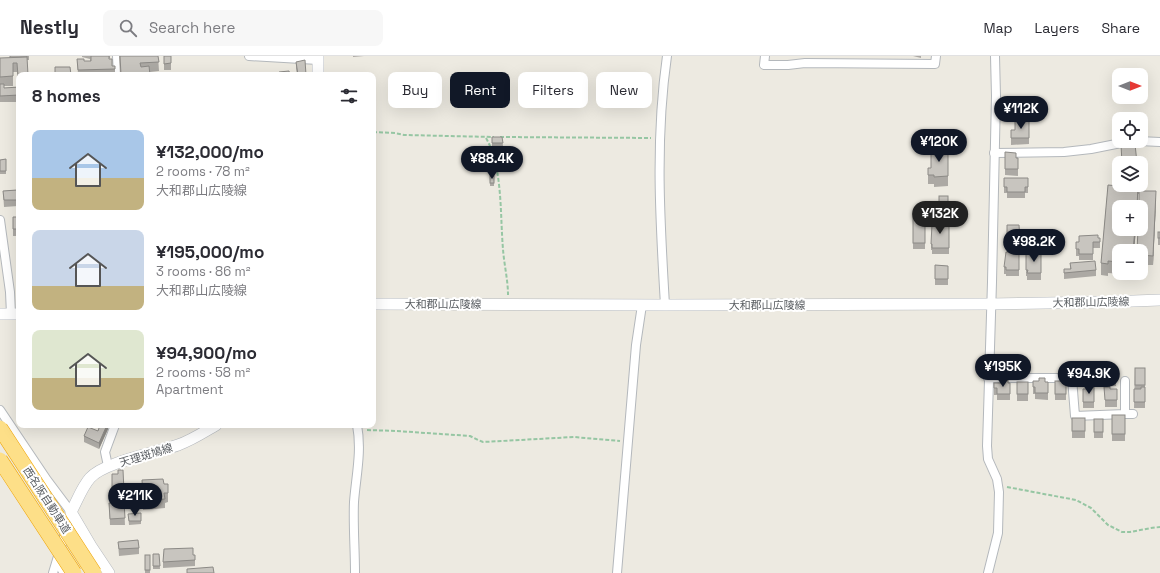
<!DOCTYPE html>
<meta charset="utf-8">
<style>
body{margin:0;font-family:"Space Grotesk","Noto Sans JP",sans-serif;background:#f7f7f7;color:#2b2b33;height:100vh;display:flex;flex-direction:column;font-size:15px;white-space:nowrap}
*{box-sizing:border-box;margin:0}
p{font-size:13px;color:#7c7c81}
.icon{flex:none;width:22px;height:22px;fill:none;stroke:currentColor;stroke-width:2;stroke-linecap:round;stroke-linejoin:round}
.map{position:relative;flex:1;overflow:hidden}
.panel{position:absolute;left:16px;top:16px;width:360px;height:356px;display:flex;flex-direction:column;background:#fff;border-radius:8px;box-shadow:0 4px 16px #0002}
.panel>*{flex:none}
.top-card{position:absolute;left:388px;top:16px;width:380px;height:36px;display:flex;gap:8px}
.needle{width:26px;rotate:90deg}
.fabs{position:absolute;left:1112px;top:12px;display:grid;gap:8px}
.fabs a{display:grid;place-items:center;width:36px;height:36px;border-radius:8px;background:#fff;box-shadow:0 4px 16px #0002;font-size:20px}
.price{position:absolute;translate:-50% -34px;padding:0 9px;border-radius:14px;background:#111827;color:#fff;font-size:13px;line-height:26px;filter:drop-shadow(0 1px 2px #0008)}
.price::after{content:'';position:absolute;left:50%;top:24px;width:12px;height:9px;margin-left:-6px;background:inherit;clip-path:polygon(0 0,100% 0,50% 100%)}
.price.selected{background:#222;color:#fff}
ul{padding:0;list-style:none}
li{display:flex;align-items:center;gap:12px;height:100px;padding:0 16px}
li span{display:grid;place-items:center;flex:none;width:112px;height:80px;border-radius:8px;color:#555}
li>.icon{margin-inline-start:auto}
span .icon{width:48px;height:48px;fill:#fffc;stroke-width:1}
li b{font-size:17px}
h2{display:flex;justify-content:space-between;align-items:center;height:48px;padding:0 16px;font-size:17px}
.pill{padding:0 14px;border-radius:8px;background:#fff;box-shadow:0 4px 16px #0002;font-size:14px;line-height:36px}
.pill.selected{background:#111827;color:#fff}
header{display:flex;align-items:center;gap:24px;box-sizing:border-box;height:56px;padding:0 20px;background:#fff;border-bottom:1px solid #e1e1e2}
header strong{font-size:19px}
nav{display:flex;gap:22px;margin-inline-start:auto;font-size:14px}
.search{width:280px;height:36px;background:#f7f7f7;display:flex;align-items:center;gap:10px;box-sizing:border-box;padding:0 14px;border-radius:8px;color:#7c7c81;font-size:15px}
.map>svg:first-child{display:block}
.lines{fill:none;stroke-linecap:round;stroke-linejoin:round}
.street-casing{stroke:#b4b8bc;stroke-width:10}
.secondary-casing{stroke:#b5b9be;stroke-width:12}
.path{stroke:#96c6a3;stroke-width:2;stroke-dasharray:4 2;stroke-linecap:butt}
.street{stroke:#fff;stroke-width:8}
.secondary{stroke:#fff;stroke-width:11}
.highway-bridge-casing{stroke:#eea200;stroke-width:16;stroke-linecap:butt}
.highway-bridge{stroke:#fddf88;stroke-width:15}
.wall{fill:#aca9a4}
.shaded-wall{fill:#8c8a86}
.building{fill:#c8c5bf;stroke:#8c8a86}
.labels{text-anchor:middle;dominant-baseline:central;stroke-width:4;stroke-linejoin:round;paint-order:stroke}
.street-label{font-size:11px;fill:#5a5e62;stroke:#fff}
</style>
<header>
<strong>Nestly</strong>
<div class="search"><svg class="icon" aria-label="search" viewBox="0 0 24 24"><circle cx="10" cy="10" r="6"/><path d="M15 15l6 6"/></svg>Search here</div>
<nav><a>Map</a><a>Layers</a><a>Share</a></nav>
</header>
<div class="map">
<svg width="1160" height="517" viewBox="0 0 1160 517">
<rect width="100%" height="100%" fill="#edeae1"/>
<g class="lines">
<!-- street casing -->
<g class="street-casing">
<g id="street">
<polyline points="117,0 118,19"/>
<polyline points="249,0 318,4"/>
<polyline points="765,0 764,9 788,9 805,7 935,8 936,0"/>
<polyline points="994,97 1064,96 1091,93 1121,87 1139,85 1160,86"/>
<polyline points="0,164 10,236 11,258"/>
<path d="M 665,249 C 660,166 655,83 667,0"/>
<polyline points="988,322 1072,322 1075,360 1125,358 1125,325"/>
<polyline points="0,354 47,424 71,456 70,461"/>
<polyline points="1125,358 1133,358"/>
<polyline points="108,410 105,396 115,369"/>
<polyline points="57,506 64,517"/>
<polyline points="53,517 66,474"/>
<path d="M 355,517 C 355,493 353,469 354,446 C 356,420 362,395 357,369"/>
<polyline points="617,517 636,289 642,249"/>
<polyline points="988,517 998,477 999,436 997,423 988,403 987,390 992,226 996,40 995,0"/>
</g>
</g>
<!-- secondary casing -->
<g class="secondary-casing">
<g id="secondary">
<polyline points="318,19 318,0"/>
<polyline points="373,248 665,249 991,248 1107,246 1160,244"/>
<polyline points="0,258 19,258"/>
<path d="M 109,517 L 91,490 L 71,456 C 77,445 82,431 90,422 C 104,406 156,397 178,389 C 192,384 204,376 216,369"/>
</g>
</g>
<!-- path -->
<g class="path">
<polyline points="373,76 395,77 404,79 494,81"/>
<polyline points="500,81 651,82"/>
<path d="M 486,82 C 503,111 500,160 503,193 C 504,208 508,224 508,239"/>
<polyline points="367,374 397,375 470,380 478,384 483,386 574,381 620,385"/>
<polyline points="1007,431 1076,444 1091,452 1108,469 1122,476 1130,476 1151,472 1160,471"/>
</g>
<!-- street -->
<use href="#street" class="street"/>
<!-- secondary -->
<use href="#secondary" class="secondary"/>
<!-- highway-bridge casing -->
<g class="highway-bridge-casing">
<g id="highway-bridge">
<polyline points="0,372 94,517"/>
<polyline points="0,404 74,517"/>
</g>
</g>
<!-- highway-bridge -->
<use href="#highway-bridge" class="highway-bridge"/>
</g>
<!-- wall -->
<g class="wall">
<polygon points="10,0 29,0 29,4 27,4 19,19 19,30 18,30 17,16 13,16 13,30 4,30 4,32 19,31 19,46 0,46 0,2 10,2"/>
<polygon points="82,0 110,0 110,2 109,2 112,10 115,10 115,19 78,19 77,3 84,5 90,5 90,3 82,1"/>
<polygon points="119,0 158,0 159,15 150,16 150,19 120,19"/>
<rect x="164" y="0" width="7" height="14"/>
<polygon points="353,0 364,0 353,1"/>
<polygon points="913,0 921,0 921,2"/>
<polygon points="296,6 306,19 297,19 296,12"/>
<polygon points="1029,65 1029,88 1011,89 1011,74 1015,74"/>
<polygon points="492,81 502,81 503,90 492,90"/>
<polygon points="948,93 948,130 934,131 934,128 928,128 928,112 931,112"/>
<polygon points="1005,96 1016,102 1018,102 1018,120 1005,119"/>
<polygon points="6,103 6,118 0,118 0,104"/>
<rect x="490" y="120" width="4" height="10"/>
<polygon points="1004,122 1028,122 1028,137 1025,137 1025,142 1007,142 1007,137 1004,137"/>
<polygon points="1108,129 1141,135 1156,145 1153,209 1141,209 1139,138 1138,138 1138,142 1119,173 1136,173 1134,195 1119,195 1119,217 1121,217 1121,218 1108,217 1108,220 1101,219 1101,207"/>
<polygon points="17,134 18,150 4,151 3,135"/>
<polygon points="939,140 948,140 948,160 939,159"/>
<polygon points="13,161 19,161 18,180 13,180"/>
<rect x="913" y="162" width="12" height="31"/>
<polygon points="949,166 949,198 932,198 932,194 931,194 931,188 936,168"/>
<polygon points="1007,169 1019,169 1020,191 1011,191 1011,189 1007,189"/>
<rect x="1158" y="176" width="2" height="13"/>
<polygon points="1098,182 1100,182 1100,192 1093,192 1093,204 1079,204 1079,200 1076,200 1076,186 1079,186"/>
<polygon points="1019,196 1019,220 1006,220 1006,218 1004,218 1004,211"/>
<polygon points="1026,197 1041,197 1041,224 1027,224 1027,220 1026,220"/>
<polygon points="1070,207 1096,214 1096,220 1064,223 1064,213 1070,213"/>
<polygon points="935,209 948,210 948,229 935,229"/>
<polygon points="1105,312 1116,312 1116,330 1110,330 1110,333 1117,333 1117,351 1105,351"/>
<polygon points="1135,312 1145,312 1145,352 1134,352"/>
<polygon points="1083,313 1094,313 1094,352 1083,352 1083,333 1089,333 1089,331 1083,331"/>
<polygon points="1033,325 1048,326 1048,344 1035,343 1035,338 1033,338"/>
<rect x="1055" y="325" width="11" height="19"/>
<rect x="1017" y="326" width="11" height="19"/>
<polygon points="994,327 1010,327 1010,344 997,344 997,339 994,339"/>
<rect x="1112" y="359" width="13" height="26"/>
<rect x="1072" y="362" width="13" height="20"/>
<rect x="1094" y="363" width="9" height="19"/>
<polygon points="108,369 108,373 99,393 84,386 84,380 98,375"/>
<polygon points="112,418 124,435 124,441 112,442"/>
<polygon points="142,424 164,428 168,437 168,446 165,447 165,452 143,454"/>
<polygon points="124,446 125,469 110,469 109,447"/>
<polygon points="128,458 141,465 141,468 129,469"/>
<polygon points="118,486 139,492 139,498 119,500"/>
<polygon points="153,498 159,498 160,513 153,513"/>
<rect x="145" y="499" width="5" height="18"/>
<polygon points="195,499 195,510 163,512 163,506"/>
</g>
<!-- shaded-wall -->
<g class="shaded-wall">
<polygon points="1138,130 1138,151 1137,151"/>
<polygon points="1156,135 1156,145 1153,209 1153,200"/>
<polygon points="1135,173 1136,173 1134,195 1133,195"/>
<polygon points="107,369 108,369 108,373 99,393 99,387"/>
</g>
<!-- building -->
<g class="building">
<polygon points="10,0 27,0 27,1 10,2"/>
<polygon points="91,0 109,0 109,3 112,3 112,10 115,10 115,13 78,14 77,3 84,3 84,5 91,5"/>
<polygon points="120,0 158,0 159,6 140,7 141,11 149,10 150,19 121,19"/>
<polygon points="164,0 171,0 171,7 164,8"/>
<polygon points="27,1 28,19 19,19 19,20 18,20 17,7 13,7 13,20 0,21 0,2"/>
<polygon points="305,4 306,19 298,19 296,6"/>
<polygon points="55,11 70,11 71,19 55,19"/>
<polygon points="289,15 290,19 279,19 279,16"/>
<rect x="35" y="17" width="6" height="2"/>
<rect x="159" y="17" width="7" height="2"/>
<polygon points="0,28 4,28 4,32 19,31 19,39 0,40"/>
<polygon points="1015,65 1029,65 1029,82 1011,82 1011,74 1015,74"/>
<polygon points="492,81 502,81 503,87 492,87"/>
<polygon points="1135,88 1137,107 1122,107 1121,89"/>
<polygon points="931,93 948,93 948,120 934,121 934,119 928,119 928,112 931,112"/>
<polygon points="1005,96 1016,97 1016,102 1018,102 1018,113 1005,113"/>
<polygon points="6,103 6,115 0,115 0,104"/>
<rect x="490" y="120" width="4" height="7"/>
<polygon points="1004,122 1028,122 1028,131 1025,131 1025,136 1007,136 1007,131 1004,131"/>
<polygon points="1141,128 1141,135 1138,134 1138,130 1130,129 1130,131 1127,131 1127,129 1141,129"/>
<polygon points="1108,129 1130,131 1130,129 1138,130 1137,151 1119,151 1119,173 1135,173 1133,195 1119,195 1119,206 1108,205 1108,208 1101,207"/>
<polygon points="17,134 18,144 4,144 3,135"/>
<polygon points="1139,135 1156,135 1153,200 1141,199 1141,195 1137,195 1138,173 1141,173 1141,151 1139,151"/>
<rect x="939" y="140" width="9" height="13"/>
<polygon points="13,161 19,161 18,173 13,173"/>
<rect x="913" y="162" width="12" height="25"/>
<polygon points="936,166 949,166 949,192 932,192 932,188 931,188 932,168 936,168"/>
<polygon points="1007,169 1019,169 1020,185 1011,185 1011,183 1007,183"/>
<rect x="1158" y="176" width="2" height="6"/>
<polygon points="1098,179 1098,182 1100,182 1100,186 1093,186 1093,198 1079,198 1079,193 1076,193 1076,186 1079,186 1079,180"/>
<polygon points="1006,196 1019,196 1019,214 1006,214 1006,211 1004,211"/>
<polygon points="1026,197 1041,197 1041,217 1027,217 1028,214 1026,214"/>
<polygon points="1095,205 1096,214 1064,217 1064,213 1071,213 1070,207"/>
<polygon points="935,209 948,210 948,223 935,223"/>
<polygon points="1105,312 1116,312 1116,324 1110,324 1110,328 1105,328"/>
<rect x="1135" y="312" width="10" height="17"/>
<polygon points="1083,313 1094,313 1094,328 1089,328 1089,325 1083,325"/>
<polygon points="1039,322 1045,322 1045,326 1048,326 1048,337 1035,337 1035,331 1033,331 1033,325 1039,325"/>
<polygon points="1002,324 1008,324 1008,327 1010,327 1010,338 997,338 997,332 994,332 994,327 1002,327"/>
<rect x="1055" y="325" width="11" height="13"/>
<rect x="1017" y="326" width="11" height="12"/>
<polygon points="1089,331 1094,331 1094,346 1083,346 1083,333 1089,333"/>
<polygon points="1104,331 1110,331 1110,333 1117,333 1117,344 1105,344"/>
<polygon points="1141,331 1145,331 1145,346 1134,346 1134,333 1141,333"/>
<rect x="1112" y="359" width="13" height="19"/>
<rect x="1072" y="362" width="13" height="13"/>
<rect x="1094" y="363" width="9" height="13"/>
<polygon points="100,369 107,369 99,387 84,380 88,371 98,375"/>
<polygon points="118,414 123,414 124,435 112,435 112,418 118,418"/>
<polygon points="163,423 164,428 168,428 168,437 164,437 165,443 143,445 142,424"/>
<polygon points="124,446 125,462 110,463 109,447"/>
<polygon points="141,457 141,465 129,465 128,458"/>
<polygon points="138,484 139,492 119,493 118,486"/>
<polygon points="193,492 193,499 195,499 195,504 163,506 164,493"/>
<polygon points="153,498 159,498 160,510 153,510"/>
<rect x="145" y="499" width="5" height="15"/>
<polygon points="213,511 214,517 187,517 187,513"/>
</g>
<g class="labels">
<!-- street labels -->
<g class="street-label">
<text transform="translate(1091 246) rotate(-1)">大和郡山広陵線</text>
<text x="443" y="248">大和郡山広陵線</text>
<text x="767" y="249">大和郡山広陵線</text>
<text transform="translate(146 399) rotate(-17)">天理斑鳩線</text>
<text transform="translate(47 444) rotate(57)">西名阪自動車道</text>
</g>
</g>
</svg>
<div class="fabs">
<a><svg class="needle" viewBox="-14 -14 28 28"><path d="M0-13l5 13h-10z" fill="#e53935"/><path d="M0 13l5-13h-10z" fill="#7c7c81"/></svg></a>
<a><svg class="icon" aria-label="locate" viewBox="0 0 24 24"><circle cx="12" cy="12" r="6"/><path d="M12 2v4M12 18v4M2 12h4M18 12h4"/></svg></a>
<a><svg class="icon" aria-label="layers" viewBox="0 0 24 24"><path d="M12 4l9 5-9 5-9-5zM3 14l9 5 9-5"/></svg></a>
<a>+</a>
<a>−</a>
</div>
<b class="price" style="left:1021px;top:74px">¥112K</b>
<b class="price" style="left:939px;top:107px">¥120K</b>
<b class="price" style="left:492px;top:124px">¥88.4K</b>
<b class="price selected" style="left:940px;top:179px">¥132K</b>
<b class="price" style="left:1034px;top:207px">¥98.2K</b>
<b class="price" style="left:1003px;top:332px">¥195K</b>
<b class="price" style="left:1089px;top:339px">¥94.9K</b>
<b class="price" style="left:135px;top:461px">¥211K</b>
<div class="top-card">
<a class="pill">Buy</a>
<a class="pill selected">Rent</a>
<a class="pill">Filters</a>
<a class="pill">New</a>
</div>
<section class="panel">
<h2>8 homes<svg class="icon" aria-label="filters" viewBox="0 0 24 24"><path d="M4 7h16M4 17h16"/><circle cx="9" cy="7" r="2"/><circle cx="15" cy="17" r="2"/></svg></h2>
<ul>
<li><span style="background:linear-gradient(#a9c7e8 60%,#c2b280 0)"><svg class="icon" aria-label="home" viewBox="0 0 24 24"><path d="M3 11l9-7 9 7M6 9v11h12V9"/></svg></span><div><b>¥132,000/mo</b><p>2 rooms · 78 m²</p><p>大和郡山広陵線</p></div></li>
<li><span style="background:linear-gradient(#c9d6e8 70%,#c2b280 0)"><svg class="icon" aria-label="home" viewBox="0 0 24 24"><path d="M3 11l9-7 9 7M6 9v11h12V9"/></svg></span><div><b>¥195,000/mo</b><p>3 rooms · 86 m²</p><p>大和郡山広陵線</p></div></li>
<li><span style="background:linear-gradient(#dfe7d0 60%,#c2b280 0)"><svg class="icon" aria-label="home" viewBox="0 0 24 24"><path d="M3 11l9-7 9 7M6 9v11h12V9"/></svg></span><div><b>¥94,900/mo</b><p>2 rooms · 58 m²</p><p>Apartment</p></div></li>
</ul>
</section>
</div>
